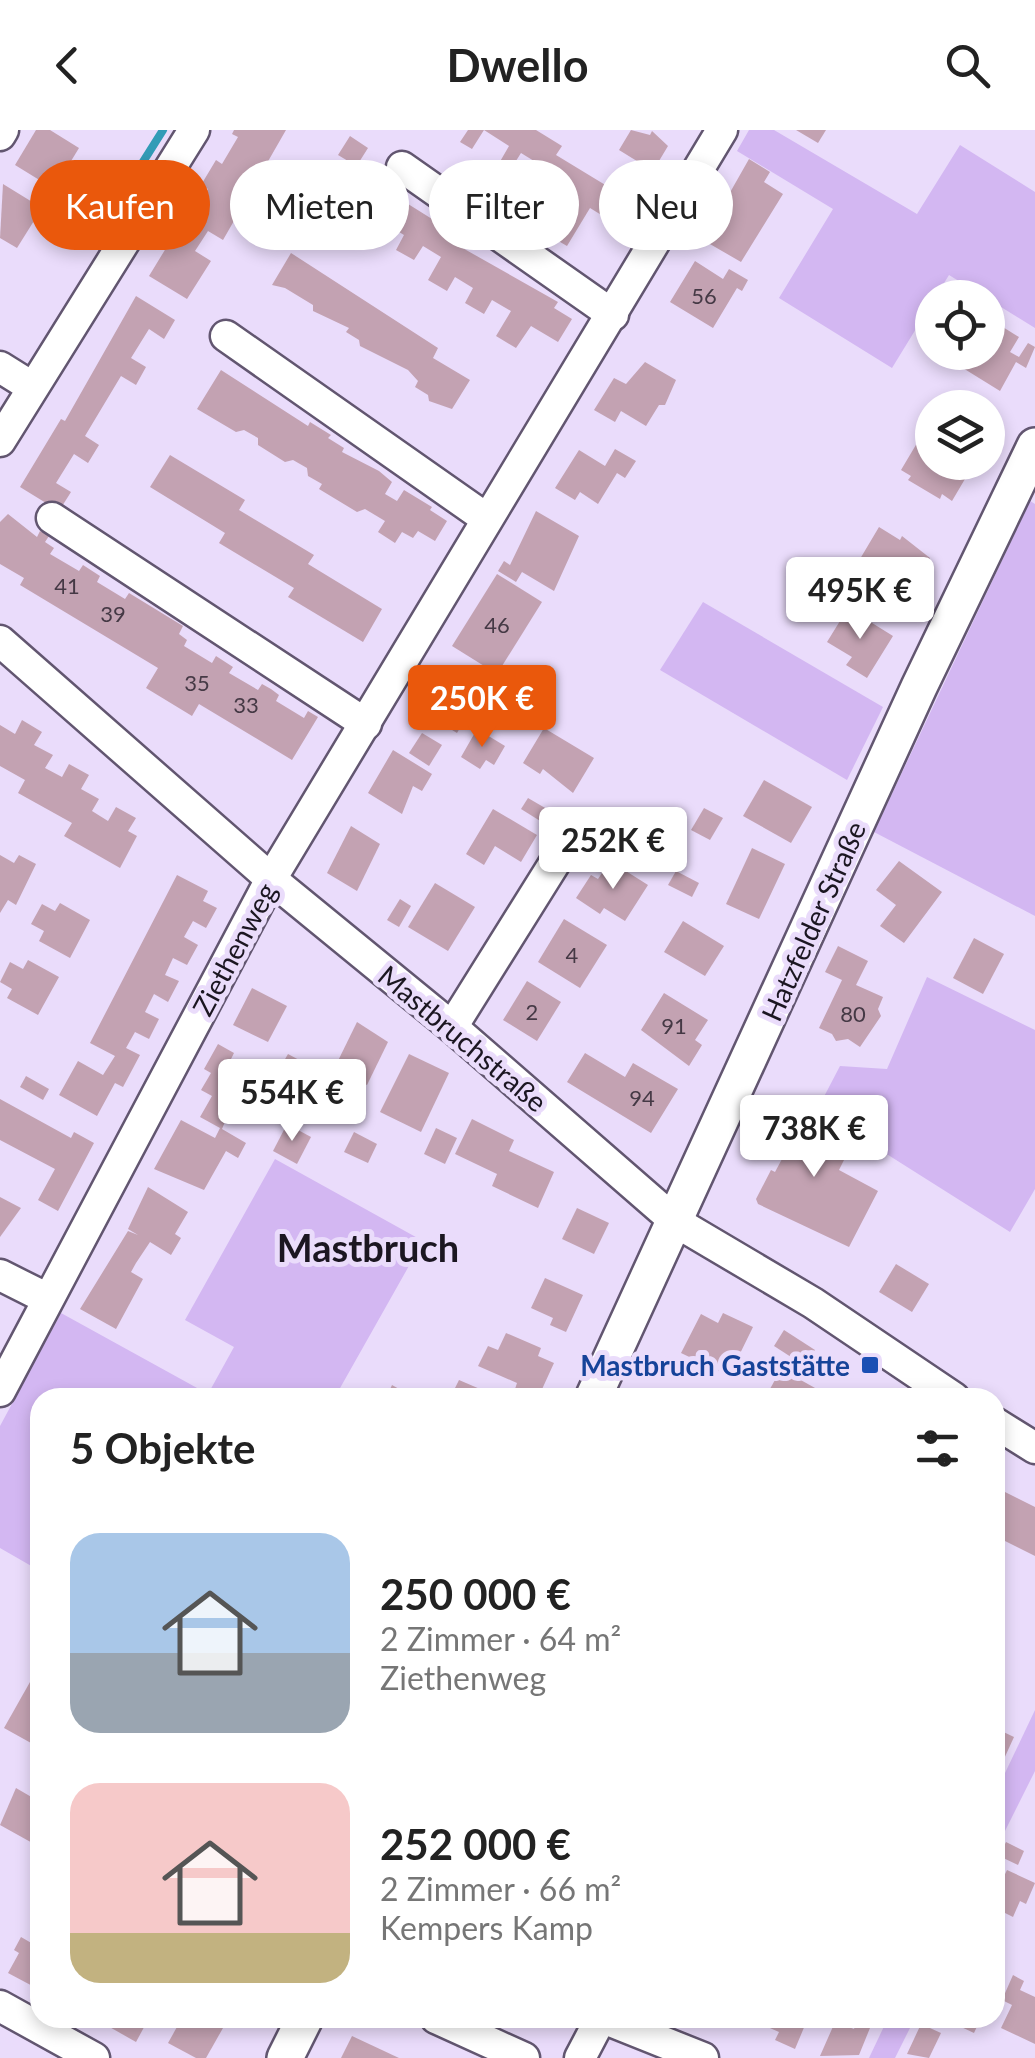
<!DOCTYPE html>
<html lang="de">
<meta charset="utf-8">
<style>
body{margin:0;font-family:Lato,sans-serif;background:#f2f2f2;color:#222;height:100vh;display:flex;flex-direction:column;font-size:38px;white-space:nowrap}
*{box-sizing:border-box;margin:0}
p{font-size:32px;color:#767676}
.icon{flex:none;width:55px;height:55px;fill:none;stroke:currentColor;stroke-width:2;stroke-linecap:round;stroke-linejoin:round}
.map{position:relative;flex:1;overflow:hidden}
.sheet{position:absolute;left:30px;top:1258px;width:975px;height:640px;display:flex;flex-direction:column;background:#fff;border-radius:30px;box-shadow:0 5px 15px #0003}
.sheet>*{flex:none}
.banner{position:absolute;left:30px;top:30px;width:975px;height:90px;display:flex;gap:20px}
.fabs{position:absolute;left:915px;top:150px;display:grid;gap:20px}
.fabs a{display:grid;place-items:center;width:90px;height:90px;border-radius:50%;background:#fff;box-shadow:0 5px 15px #0003;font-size:50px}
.price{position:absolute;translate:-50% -85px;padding:0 22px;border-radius:10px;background:#fff;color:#222;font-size:32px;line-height:65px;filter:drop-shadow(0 2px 5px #0008)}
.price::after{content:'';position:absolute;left:50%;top:60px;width:30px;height:22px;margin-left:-15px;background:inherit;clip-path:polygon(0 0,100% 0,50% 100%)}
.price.selected{background:#ea580c;color:#fff}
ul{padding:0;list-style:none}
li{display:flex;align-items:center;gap:30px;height:250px;padding:0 40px}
li span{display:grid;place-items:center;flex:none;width:280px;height:200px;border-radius:30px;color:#555}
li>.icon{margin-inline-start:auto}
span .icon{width:120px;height:120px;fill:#fffc;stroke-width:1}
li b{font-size:42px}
h2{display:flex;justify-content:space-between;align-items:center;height:120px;padding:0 40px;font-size:42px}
.tag{padding:0 35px;border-radius:45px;background:#fff;box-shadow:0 5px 15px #0003;font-size:35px;line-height:90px}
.tag.selected{background:#ea580c;color:#fff}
header{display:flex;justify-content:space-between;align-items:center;height:130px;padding:0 40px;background:#fff;font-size:45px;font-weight:700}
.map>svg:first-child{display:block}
.green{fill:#d3b7f2}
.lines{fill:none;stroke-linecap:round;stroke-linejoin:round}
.stream{stroke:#329cb7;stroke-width:8}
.building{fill:#c3a2b2}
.minor-casing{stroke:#625670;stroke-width:35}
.tertiary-casing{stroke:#625670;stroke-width:40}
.minor{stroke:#fff;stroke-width:30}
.tertiary{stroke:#fff;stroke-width:35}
.transit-dot{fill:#1a4fb4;stroke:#eadcfb;stroke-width:4}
.labels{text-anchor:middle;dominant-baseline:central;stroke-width:10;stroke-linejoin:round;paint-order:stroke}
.number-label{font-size:22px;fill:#453945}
.street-label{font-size:28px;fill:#1b1621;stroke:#eadcfb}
.transit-label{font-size:28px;font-weight:bold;fill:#164399;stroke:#eadcfb;text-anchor:end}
.district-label{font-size:38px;font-weight:bold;fill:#1b1621;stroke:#eadcfb}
</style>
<header><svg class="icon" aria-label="back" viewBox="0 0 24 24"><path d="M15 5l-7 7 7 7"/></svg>Dwello<svg class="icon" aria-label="search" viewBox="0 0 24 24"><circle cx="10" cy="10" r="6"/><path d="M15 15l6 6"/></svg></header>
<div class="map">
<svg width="1035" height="1928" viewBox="0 0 1035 1928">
<rect width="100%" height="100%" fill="#eadcfb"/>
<!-- green -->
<g class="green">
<polygon points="749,0 774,0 917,84 960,15 1035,62 1035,198 949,145 892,238 779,168 833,79 737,21"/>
<polygon points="1030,371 1035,374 1035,786 874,702"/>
<polygon points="703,472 883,577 847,650 660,540"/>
<polygon points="927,847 1035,900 1035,1059 1010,1102 817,980 840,936 887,939"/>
<polygon points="275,1029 423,1111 335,1267 40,1268 40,1441 0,1418 0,1296 61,1183 208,1264 234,1217 185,1190"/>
<polygon points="1035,1580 1035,1641 995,1721 995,1664"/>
<polygon points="888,1888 915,1888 895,1928 869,1928"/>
</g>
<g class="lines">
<!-- stream -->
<polyline class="stream" points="107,89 163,0"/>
</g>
<!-- building -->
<g class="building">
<polygon points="36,0 50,0 79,18 54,59 15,35"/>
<polygon points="234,0 286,0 223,110 208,101 195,121 211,131 187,169 149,146 196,69 200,72 208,59 201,55 216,30 222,34 238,7 232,4"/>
<polygon points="468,0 536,0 562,16 556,25 630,70 616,94 590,78 567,116 555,109 578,71 552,55 541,74 529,67 547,39 521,23 509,42 498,35 509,16 484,0 472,19 460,12"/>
<polygon points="631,0 650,5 652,1 668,16 653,41 619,20"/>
<polygon points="796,0 826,0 818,13"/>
<polygon points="350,6 368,18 356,37 365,47 440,94 438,97 455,108 452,112 558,172 554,178 572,189 558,212 531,196 516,218 496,206 511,181 492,170 484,184 465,173 473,158 455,147 447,161 428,150 441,127 423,116 414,130 396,120 404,105 386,94 377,108 359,97 370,77 351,65 342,80 324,70 348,31 338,25"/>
<polygon points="749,29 770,42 764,52 783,64 741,132 703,110"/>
<polygon points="3,54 42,78 17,118 0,108"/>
<polygon points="291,123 438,218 433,228 470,250 452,279 429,271 428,265 415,257 418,251 408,240 360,216 359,210 346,202 349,198 313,181 313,175 285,158 272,155"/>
<polygon points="695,131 723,149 729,139 748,150 742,161 737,158 713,198 670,172"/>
<polygon points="136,166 175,190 164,209 149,199 131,228 146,237 136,255 121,246 85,306 99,315 88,333 74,324 56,353 71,362 59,381 20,357 61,289 65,291"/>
<polygon points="932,193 932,220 921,213"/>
<polygon points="998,194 1019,207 1010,222 1019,227 1028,213 1035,217 1026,238 1016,232 1000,261 937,222 988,222 988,208"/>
<polygon points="645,232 676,250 665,275 659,275 646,296 621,281 615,292 594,280 614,248 626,254"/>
<polygon points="221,240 308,296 310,292 331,305 328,308 344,318 342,322 379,341 392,352 385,364 397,371 404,360 432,377 430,380 447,391 435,411 418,401 413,408 402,402 395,413 378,402 385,391 365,379 357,382 319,359 322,354 308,346 307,338 293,330 285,332 258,315 258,308 244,300 236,302 197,279"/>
<polygon points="923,303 932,308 932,332 975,332 952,371 942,364 940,369 908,350 911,346 901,340"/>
<polygon points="615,319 636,331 625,348 617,343 598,374 580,362 575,370 555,358 579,320 605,336"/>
<polygon points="170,325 245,370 239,380 314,425 308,434 382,479 363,512 288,467 294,458 219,413 225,403 150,357"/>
<polygon points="536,381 579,406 554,461 522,442 516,452 498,441 504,431 510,435"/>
<polygon points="8,384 37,407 40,401 49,406 45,412 54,418 50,424 79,441 83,435 100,446 97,452 125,469 129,463 183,496 179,504 187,510 184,516 212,533 216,526 233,537 229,543 258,560 262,554 271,559 279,565 276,571 304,588 308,581 318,587 292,630 199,574 192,586 146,558 158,538 20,455 24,448 0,434 0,392"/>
<polygon points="879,397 900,410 902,406 930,428 908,465 898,459 896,464 864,445 867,440 857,434"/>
<polygon points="497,444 542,472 497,544 452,516"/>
<polygon points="848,478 893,506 867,548 846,535 852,527 827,512"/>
<polygon points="439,543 462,556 465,550 482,559 457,603 434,589 439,580 423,571"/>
<polygon points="22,590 42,602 34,615 53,625 45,638 62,647 69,634 89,645 81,659 99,669 92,681 108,691 116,677 136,688 128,701 137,706 120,738 64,706 72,693 18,663 25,650 0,636 0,595 15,604"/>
<polygon points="544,598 594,628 573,663 543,639 540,644 523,633"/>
<polygon points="477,599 505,616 494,635 486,630 480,639 461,627"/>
<polygon points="422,603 442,615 429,636 409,623"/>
<polygon points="393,620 432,644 422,661 413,656 402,684 368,663"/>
<polygon points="764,650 812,677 791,713 743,686"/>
<polygon points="528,668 552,682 545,694 521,679"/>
<polygon points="704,678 723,688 710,710 691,700"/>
<polygon points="493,679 537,705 521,732 495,716 484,735 466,724"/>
<polygon points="351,696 380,714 357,761 327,743"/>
<polygon points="752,718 785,734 759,789 726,774"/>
<polygon points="0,725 14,733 19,725 36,734 16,775 8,770 0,783"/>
<polygon points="610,731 648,755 625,791 604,778 600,784 576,768 591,745 598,749"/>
<polygon points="899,731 942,762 904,813 880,796 896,775 876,760"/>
<polygon points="676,741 699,753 692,767 668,755"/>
<polygon points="177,745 208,761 203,771 217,778 206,798 193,791 184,807 198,815 187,835 173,828 165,845 179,851 168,872 154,864 145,882 159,889 149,909 135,902 126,918 140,925 123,957 115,953 97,986 59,965 78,931 103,945 115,926 90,913"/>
<polygon points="435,753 475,777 448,821 408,797"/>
<polygon points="400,769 411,776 399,797 387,790"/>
<polygon points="60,773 90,790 70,828 39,811 44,801 31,794 42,774 55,781"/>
<polygon points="564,789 607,815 580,858 538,832"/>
<polygon points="683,791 724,816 705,846 664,822"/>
<polygon points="974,808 1004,824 983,864 953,848"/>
<polygon points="838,816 868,831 856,855 883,867 878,879 881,886 860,917 848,909 836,911 832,904 819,898 842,850 825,842"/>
<polygon points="28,830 59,847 38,885 7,868 12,859 0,852 10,832 23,839"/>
<polygon points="527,851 561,872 537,911 503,890"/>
<polygon points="252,858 287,876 268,912 233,895"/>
<polygon points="664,863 708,890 695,910 702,915 689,936 641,900"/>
<polygon points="357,892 388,912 367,955 334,939"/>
<polygon points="218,914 234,923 231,929 256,943 246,962 239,958 222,999 246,1013 238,1028 226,1021 204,1060 154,1039 181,990 215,1008 220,998 200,987 212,966 201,960 211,943 204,939"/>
<polygon points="585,923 625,947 633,933 678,959 651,1003 567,952"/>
<polygon points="288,924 314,938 307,950 281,936"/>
<polygon points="409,924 449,943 421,1002 380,982"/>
<polygon points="26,946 49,959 43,970 20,957"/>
<polygon points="0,969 71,1008 74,1002 94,1013 58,1081 38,1070 55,1039 0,1010"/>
<polygon points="785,975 851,1016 839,1040 878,1061 849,1117 758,1074 756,1069 771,1040 775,1042 782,1029 762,1019"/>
<polygon points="472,989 514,1010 509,1021 554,1042 538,1078 492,1056 497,1044 455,1024"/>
<polygon points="287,994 311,1007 297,1034 273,1021"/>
<polygon points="436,998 457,1008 445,1034 424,1024"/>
<polygon points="354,1002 377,1014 368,1033 344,1022"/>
<polygon points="148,1057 188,1082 175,1104 181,1108 171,1125 150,1112 136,1133 131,1142 143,1149 116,1199 80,1179 128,1101 138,1105 128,1099"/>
<polygon points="0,1067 21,1078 0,1107"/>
<polygon points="577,1078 609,1093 594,1124 562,1109"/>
<polygon points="896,1134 929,1154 912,1182 879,1162"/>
<polygon points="545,1148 583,1165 566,1202 550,1195 553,1188 531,1178"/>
<polygon points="723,1183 753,1197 729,1246 681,1223 701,1184 718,1193"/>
<polygon points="784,1200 815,1220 805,1236 774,1216"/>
<polygon points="506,1203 541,1218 538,1226 554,1233 538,1268 514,1262 517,1253 478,1236 488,1216 498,1220"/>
<polygon points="781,1239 833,1268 765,1268"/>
<polygon points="459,1250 480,1259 476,1268 443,1268 447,1259 453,1262"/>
<polygon points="392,1255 415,1268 386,1268"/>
<polygon points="995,1357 1035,1377 1035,1426 1001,1409 995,1420"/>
<polygon points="30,1552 40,1558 40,1618 4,1598"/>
<polygon points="995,1598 1014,1607 998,1642 995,1640"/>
<polygon points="16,1658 40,1672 36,1715 0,1695"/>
<polygon points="1006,1712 1024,1721 1018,1735 999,1726"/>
<polygon points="1007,1740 1035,1753 1026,1774 1020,1771 1013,1787 995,1778 995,1765"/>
<polygon points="21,1807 40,1818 40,1860 8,1843 19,1823 14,1820"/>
<polygon points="1013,1845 1024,1851 1020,1860 1035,1867 1035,1914 1001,1898 1012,1875 1002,1870"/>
<polygon points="101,1888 149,1888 136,1912 99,1891"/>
<polygon points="182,1888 203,1888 223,1898 206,1928 196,1928 168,1913"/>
<polygon points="717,1888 741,1888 736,1897"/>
<polygon points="766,1888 808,1888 795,1919 775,1910 779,1902 763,1895"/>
<polygon points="858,1888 872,1893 859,1925 820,1926 835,1892 854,1899"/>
<polygon points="942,1888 981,1888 974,1903"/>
<polygon points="921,1894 941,1903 929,1928 907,1924"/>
<polygon points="352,1906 399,1928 341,1928"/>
</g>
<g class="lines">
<!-- minor casing -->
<g class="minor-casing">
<g id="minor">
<polyline points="0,5 3,0"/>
<polyline points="402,37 613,185"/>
<polyline points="226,206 487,389"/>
<polyline points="0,237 32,257"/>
<polyline points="0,311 194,0"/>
<polyline points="52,388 366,594"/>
<polyline points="0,511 271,749 452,897 676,1092 813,1173 954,1268"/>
<polyline points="452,897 569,710"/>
<polyline points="0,1145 46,1168"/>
<polyline points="0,1261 271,749 722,0"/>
<polyline points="995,1293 1035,1318"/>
<polyline points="0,1876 94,1928"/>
<polyline points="436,1888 524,1928"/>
<polyline points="603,1888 703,1928"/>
<polyline points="580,1928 601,1888"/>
</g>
</g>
<!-- tertiary casing -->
<g class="tertiary-casing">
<g id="tertiary">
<polyline points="593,1268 919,557 1035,316"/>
<polyline points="285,1928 305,1888"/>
</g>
</g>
<!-- minor -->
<use href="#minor" class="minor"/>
<!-- tertiary -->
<use href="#tertiary" class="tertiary"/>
</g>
<!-- markers -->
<rect class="transit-dot" x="860" y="1225" width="20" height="20" rx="5"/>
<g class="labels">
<!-- number labels -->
<g class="number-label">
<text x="704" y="165">56</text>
<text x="67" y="455">41</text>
<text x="113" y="483">39</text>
<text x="497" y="494">46</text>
<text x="197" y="552">35</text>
<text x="246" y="574">33</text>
<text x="572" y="824">4</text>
<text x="532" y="881">2</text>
<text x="853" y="883">80</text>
<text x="674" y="895">91</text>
<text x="642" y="967">94</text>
</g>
<!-- street labels -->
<g class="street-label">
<text transform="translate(813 791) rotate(-66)">Hatzfelder Straße</text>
<text transform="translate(234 819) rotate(-62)">Ziethenweg</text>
<text transform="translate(463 908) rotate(40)">Mastbruchstraße</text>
</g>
<!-- transit labels -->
<g class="transit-label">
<text x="850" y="1235">Mastbruch Gaststätte</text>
</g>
<!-- district labels -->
<g class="district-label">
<text x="368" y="1117">Mastbruch</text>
</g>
</g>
</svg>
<div class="fabs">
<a><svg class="icon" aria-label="locate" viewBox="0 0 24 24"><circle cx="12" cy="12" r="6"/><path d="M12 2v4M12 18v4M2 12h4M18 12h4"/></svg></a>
<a><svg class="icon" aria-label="layers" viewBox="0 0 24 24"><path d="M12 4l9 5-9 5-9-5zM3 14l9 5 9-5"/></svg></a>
</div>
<b class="price" style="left:860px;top:512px">495K €</b>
<b class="price selected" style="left:482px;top:620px">250K €</b>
<b class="price" style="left:613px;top:762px">252K €</b>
<b class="price" style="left:292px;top:1014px">554K €</b>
<b class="price" style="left:814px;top:1050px">738K €</b>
<div class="banner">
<a class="tag selected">Kaufen</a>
<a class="tag">Mieten</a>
<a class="tag">Filter</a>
<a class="tag">Neu</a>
</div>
<section class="sheet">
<h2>5 Objekte<svg class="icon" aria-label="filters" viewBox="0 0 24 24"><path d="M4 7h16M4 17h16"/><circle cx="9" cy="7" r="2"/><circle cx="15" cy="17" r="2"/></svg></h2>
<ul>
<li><span style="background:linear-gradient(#a9c7e8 60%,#9aa5b1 0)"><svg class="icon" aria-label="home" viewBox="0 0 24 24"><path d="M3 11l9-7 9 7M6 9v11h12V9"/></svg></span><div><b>250 000 €</b><p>2 Zimmer · 64 m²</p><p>Ziethenweg</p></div></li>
<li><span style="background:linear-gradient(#f6c9c9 75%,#c2b280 0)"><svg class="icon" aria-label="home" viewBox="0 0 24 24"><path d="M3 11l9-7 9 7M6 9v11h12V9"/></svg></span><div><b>252 000 €</b><p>2 Zimmer · 66 m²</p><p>Kempers Kamp</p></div></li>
</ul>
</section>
</div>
